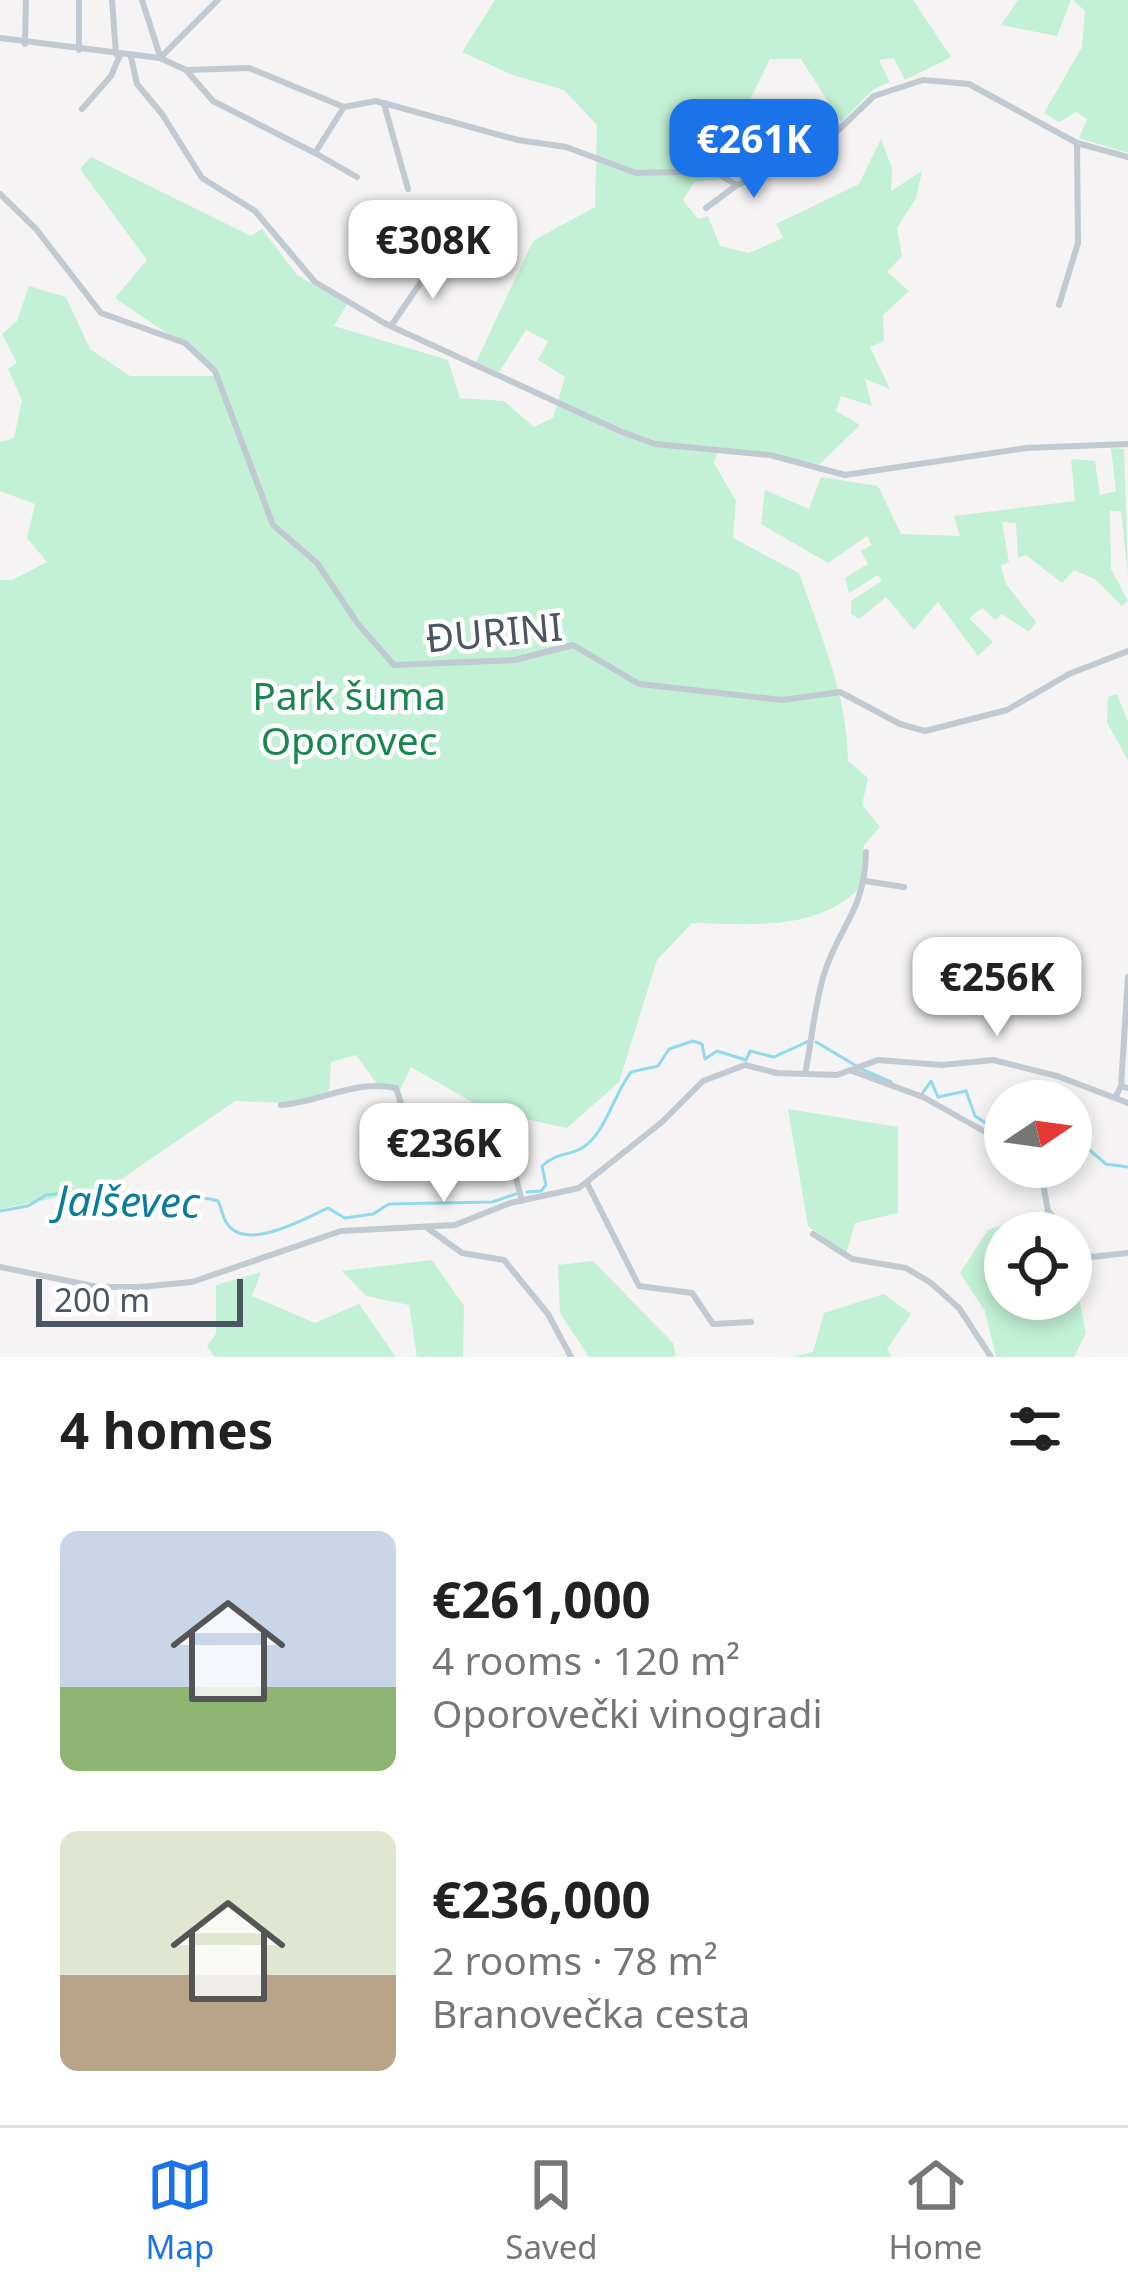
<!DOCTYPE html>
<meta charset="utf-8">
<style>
body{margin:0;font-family:"Noto Sans",sans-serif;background:#f6f6f6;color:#222;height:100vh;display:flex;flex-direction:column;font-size:45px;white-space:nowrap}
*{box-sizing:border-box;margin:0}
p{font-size:39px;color:#767676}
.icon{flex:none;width:66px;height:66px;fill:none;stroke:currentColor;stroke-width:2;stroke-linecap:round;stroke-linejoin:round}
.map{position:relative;height:1357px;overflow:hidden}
.panel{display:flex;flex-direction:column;background:#fff;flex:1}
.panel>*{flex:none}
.needle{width:78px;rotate:77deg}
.buttons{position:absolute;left:984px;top:1080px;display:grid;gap:24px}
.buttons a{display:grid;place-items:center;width:108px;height:108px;border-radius:50%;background:#fff;box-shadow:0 6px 18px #0003;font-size:60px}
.scale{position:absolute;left:36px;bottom:30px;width:207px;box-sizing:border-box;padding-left:12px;border:6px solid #4a5661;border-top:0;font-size:33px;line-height:42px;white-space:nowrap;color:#4a5661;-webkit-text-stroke:9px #fff;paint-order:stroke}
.price{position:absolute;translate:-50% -102px;padding:0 27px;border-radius:24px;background:#fff;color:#222;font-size:39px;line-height:78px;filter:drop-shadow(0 3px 6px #0008)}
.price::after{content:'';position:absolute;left:50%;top:72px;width:36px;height:27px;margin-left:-18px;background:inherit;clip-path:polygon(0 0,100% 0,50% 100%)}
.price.on{background:#1a73e8;color:#fff}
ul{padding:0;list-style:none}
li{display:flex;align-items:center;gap:36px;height:300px;padding:0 60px}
li span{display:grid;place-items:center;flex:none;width:336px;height:240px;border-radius:18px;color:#555}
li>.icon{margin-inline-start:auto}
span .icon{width:144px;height:144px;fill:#fffc;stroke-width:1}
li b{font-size:51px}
h2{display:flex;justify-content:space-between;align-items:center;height:144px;padding:0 60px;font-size:51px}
.menu{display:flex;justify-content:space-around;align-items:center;height:168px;border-top:3px solid #e0e0e0;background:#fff;font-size:33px;color:#767676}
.menu a{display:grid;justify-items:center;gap:6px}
.menu .on{color:#1a73e8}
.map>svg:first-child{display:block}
.green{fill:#c3f1d5}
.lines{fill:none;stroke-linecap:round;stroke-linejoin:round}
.stream{stroke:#90daee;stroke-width:3}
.minor{stroke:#c1cad2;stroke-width:6}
.labels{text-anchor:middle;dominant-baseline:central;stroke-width:9;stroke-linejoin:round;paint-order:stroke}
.street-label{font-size:39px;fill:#4a5661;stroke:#fff}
.park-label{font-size:39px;fill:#17864f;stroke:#fff}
.water-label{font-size:42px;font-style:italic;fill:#0c7c9b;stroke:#fff}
</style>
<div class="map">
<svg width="1128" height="1357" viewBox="0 0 1128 1357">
<rect width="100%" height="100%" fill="#f5f3f3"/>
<!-- green -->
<g class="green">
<path d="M 495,0 L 913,0 L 951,57 L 905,80 L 894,58 L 879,60 L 890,82 L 874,89 L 841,122 L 801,59 L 770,59 L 728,144 L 720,179 L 694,182 L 683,200 L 698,219 L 708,216 L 720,246 L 749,253 L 783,238 L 776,224 L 859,184 L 881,139 L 892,168 L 891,191 L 922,171 L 916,198 L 897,228 L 902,256 L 887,272 L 909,291 L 883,315 L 884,341 L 870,347 L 890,389 L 865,379 L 872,406 L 841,396 L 836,411 L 860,425 L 820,464 L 719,447 L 714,463 L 736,501 L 733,538 L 799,573 C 820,633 848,697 848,761 L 868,778 L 862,805 L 880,827 L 864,845 L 860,888 C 815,932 751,924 692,923 L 657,960 L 619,1082 L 567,1128 L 488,1111 L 411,1067 L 400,1090 L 380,1088 L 356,1055 L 331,1062 L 329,1091 L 307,1104 L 235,1101 L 110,1187 L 0,1209 L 0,580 L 12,580 L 47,562 L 27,538 L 35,504 L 0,491 L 0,442 L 14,438 L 22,400 L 8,369 L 17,363 L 2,334 L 17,321 L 29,286 L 66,297 L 90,349 L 130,376 L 215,376 L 200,356 L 115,298 L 147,260 L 80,169 L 91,157 L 251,236 L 262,229 L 297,275 L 347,304 L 334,326 L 448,360 L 460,398 L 504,401 L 534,427 L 553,418 L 565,377 L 538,360 L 548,341 L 526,330 L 499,372 L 476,362 L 533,241 L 595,207 L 597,125 L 564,90 L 513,75 L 462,52 Z"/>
<polygon points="1018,0 1071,0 1057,36 1001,25"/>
<polygon points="1073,0 1128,0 1128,153 1079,138 1087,119 1076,112 1059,122 1044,113 1082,47 1085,11"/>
<polygon points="1111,448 1124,449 1128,575 1121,511 1110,511 1111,569 1128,601 1122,606 1095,579 1074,570 1062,583 1026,555 1018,558 1016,523 1002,522 1009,562 1001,566 1006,584 1036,622 1029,632 1002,614 995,620 982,608 969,618 993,642 978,656 938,602 914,630 886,597 859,619 851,614 851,601 882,581 878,575 849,593 845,578 868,564 861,551 872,545 867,536 828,563 761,524 765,490 809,509 821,477 878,486 901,534 960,536 954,516 1075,501 1071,459 1095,461 1100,495 1116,491"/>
<polygon points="1117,694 1128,722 1128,760 1107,723 1108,697"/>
<polygon points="788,1109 898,1127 898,1213 855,1223 846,1254 808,1226"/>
<polygon points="1035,1215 1050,1233 1005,1233 1005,1299 1071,1299 1071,1259 1086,1333 1074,1357 996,1357 985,1311 960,1273 988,1230"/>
<polygon points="432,1260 464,1306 463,1357 417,1357 409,1305 366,1296 342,1271"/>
<polygon points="593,1261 673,1343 676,1357 589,1357 560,1313 558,1265"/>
<polygon points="261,1272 252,1296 315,1323 359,1304 396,1357 215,1357 207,1346 216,1334 216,1285"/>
<polygon points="884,1294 911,1314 887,1349 892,1357 792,1357 813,1352 824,1313"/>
</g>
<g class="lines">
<!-- stream -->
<g class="stream">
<polyline points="816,1042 855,1065"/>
<polyline points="861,1069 891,1082"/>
<polyline points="922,1094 931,1081 938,1097 966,1091 975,1116 992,1127 1004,1121 1005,1109"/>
<polyline points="1010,1101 1022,1101"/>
<polyline points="1071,1134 1106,1164 1128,1167"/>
<path d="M 527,1192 L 541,1191 L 546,1185 L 542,1166 C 560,1150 570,1157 585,1146 C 607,1129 614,1094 631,1072 L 658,1066 L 669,1049 L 693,1041 L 702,1044 L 705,1059 L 717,1051 L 746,1060 L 750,1051 L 774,1057 L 809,1041"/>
<path d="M 0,1211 L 28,1206 L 46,1195 L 100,1190 L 136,1203 L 150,1197 C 174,1201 195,1194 218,1201 C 221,1207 222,1214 225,1220 C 242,1255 304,1219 328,1208 L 345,1218 L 373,1214 L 389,1204 L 492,1202 L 516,1194"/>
</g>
<!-- minor -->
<g class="minor">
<polyline points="112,0 116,54"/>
<polyline points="142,0 159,53"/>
<polyline points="0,38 160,58 186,70 249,68 344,107 376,101 518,140 566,147 636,173 713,171 737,185 797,161 829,139 874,96 923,80 969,84 1077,143 1128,157"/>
<polyline points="25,44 26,0"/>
<polyline points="79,50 79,0"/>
<polyline points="131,57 137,84 162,114 202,178 255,211 315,282 386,324 622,432 655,444 770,455 845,475 1026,448 1128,444"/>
<polyline points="160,58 218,0"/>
<polyline points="186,70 213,101 315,153 344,107"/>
<polyline points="384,104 408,189"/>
<polyline points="82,109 111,76 120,55"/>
<polyline points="315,153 357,177"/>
<polyline points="0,194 36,229 101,313 185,343 215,371 273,525 317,563 358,624 394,665 515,660 573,645 639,684 782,700 840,692 900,724 925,731 1007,710 1069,674 1128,651"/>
<polyline points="706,208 737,185"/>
<polyline points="1059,305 1078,243 1077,143"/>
<polyline points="391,326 440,254"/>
<polyline points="865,881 904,887"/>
<polyline points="852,1071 923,1097 1005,1143"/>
<path d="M 805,1074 C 812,1040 814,1007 824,974 C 841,922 864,913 866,852"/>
<polyline points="1121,1086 1128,977"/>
<polyline points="1115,1098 1121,1086 1128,1088"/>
<path d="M 281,1105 C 320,1102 356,1079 396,1088 L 417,1154 L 511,1159 L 522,1201"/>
<polyline points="1040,1167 1048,1211 1066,1233"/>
<polyline points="587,1183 639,1286 692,1293 713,1324 751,1322"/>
<polyline points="426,1227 462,1253 504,1260 548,1314 571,1357"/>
<polyline points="813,1234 852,1259 906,1268 931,1283 959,1308 991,1357"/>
<polyline points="1071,1240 1091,1257 1128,1253"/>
<polyline points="0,1267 98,1287 140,1287 192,1282 341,1231 455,1225 510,1203 579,1188 662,1122 703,1081 745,1065 777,1073 837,1075 878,1060 942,1065 993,1060 1057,1076 1128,1103"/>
</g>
</g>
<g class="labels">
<!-- street labels -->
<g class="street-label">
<text transform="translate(494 631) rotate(-5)">ĐURINI</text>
</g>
<!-- park labels -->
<g class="park-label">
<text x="349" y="694">Park šuma<tspan x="349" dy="45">Oporovec</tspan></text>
</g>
<!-- water labels -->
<g class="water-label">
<text transform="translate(128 1200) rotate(1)">Jalševec</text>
</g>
</g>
</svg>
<div class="buttons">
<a><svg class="needle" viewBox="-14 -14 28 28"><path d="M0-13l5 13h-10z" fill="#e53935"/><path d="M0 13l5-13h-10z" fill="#767676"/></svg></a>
<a><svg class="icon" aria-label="locate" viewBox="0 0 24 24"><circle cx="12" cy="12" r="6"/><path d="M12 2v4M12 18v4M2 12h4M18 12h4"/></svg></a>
</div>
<div class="scale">200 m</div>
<b class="price on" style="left:754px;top:201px">€261K</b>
<b class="price" style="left:433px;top:302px">€308K</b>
<b class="price" style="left:997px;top:1039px">€256K</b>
<b class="price" style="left:444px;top:1205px">€236K</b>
</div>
<section class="panel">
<h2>4 homes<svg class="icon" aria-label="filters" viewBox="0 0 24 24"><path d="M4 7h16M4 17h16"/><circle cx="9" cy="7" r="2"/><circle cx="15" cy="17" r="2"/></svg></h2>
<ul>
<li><span style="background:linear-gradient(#c9d6e8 65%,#8fb573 0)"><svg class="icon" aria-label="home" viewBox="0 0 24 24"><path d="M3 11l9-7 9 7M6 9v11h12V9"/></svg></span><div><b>€261,000</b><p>4 rooms · 120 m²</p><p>Oporovečki vinogradi</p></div></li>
<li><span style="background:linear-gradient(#dfe7d0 60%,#b9a48a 0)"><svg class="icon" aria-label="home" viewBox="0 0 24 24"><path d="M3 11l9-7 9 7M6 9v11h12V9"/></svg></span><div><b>€236,000</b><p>2 rooms · 78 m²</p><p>Branovečka cesta</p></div></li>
</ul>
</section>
<nav class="menu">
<a class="on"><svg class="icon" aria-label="map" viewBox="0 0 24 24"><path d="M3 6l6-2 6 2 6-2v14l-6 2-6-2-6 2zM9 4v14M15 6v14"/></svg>Map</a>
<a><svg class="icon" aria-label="saved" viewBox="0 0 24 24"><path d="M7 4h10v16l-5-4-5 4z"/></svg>Saved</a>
<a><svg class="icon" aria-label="home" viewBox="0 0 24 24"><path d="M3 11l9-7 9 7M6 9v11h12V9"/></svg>Home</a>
</nav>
